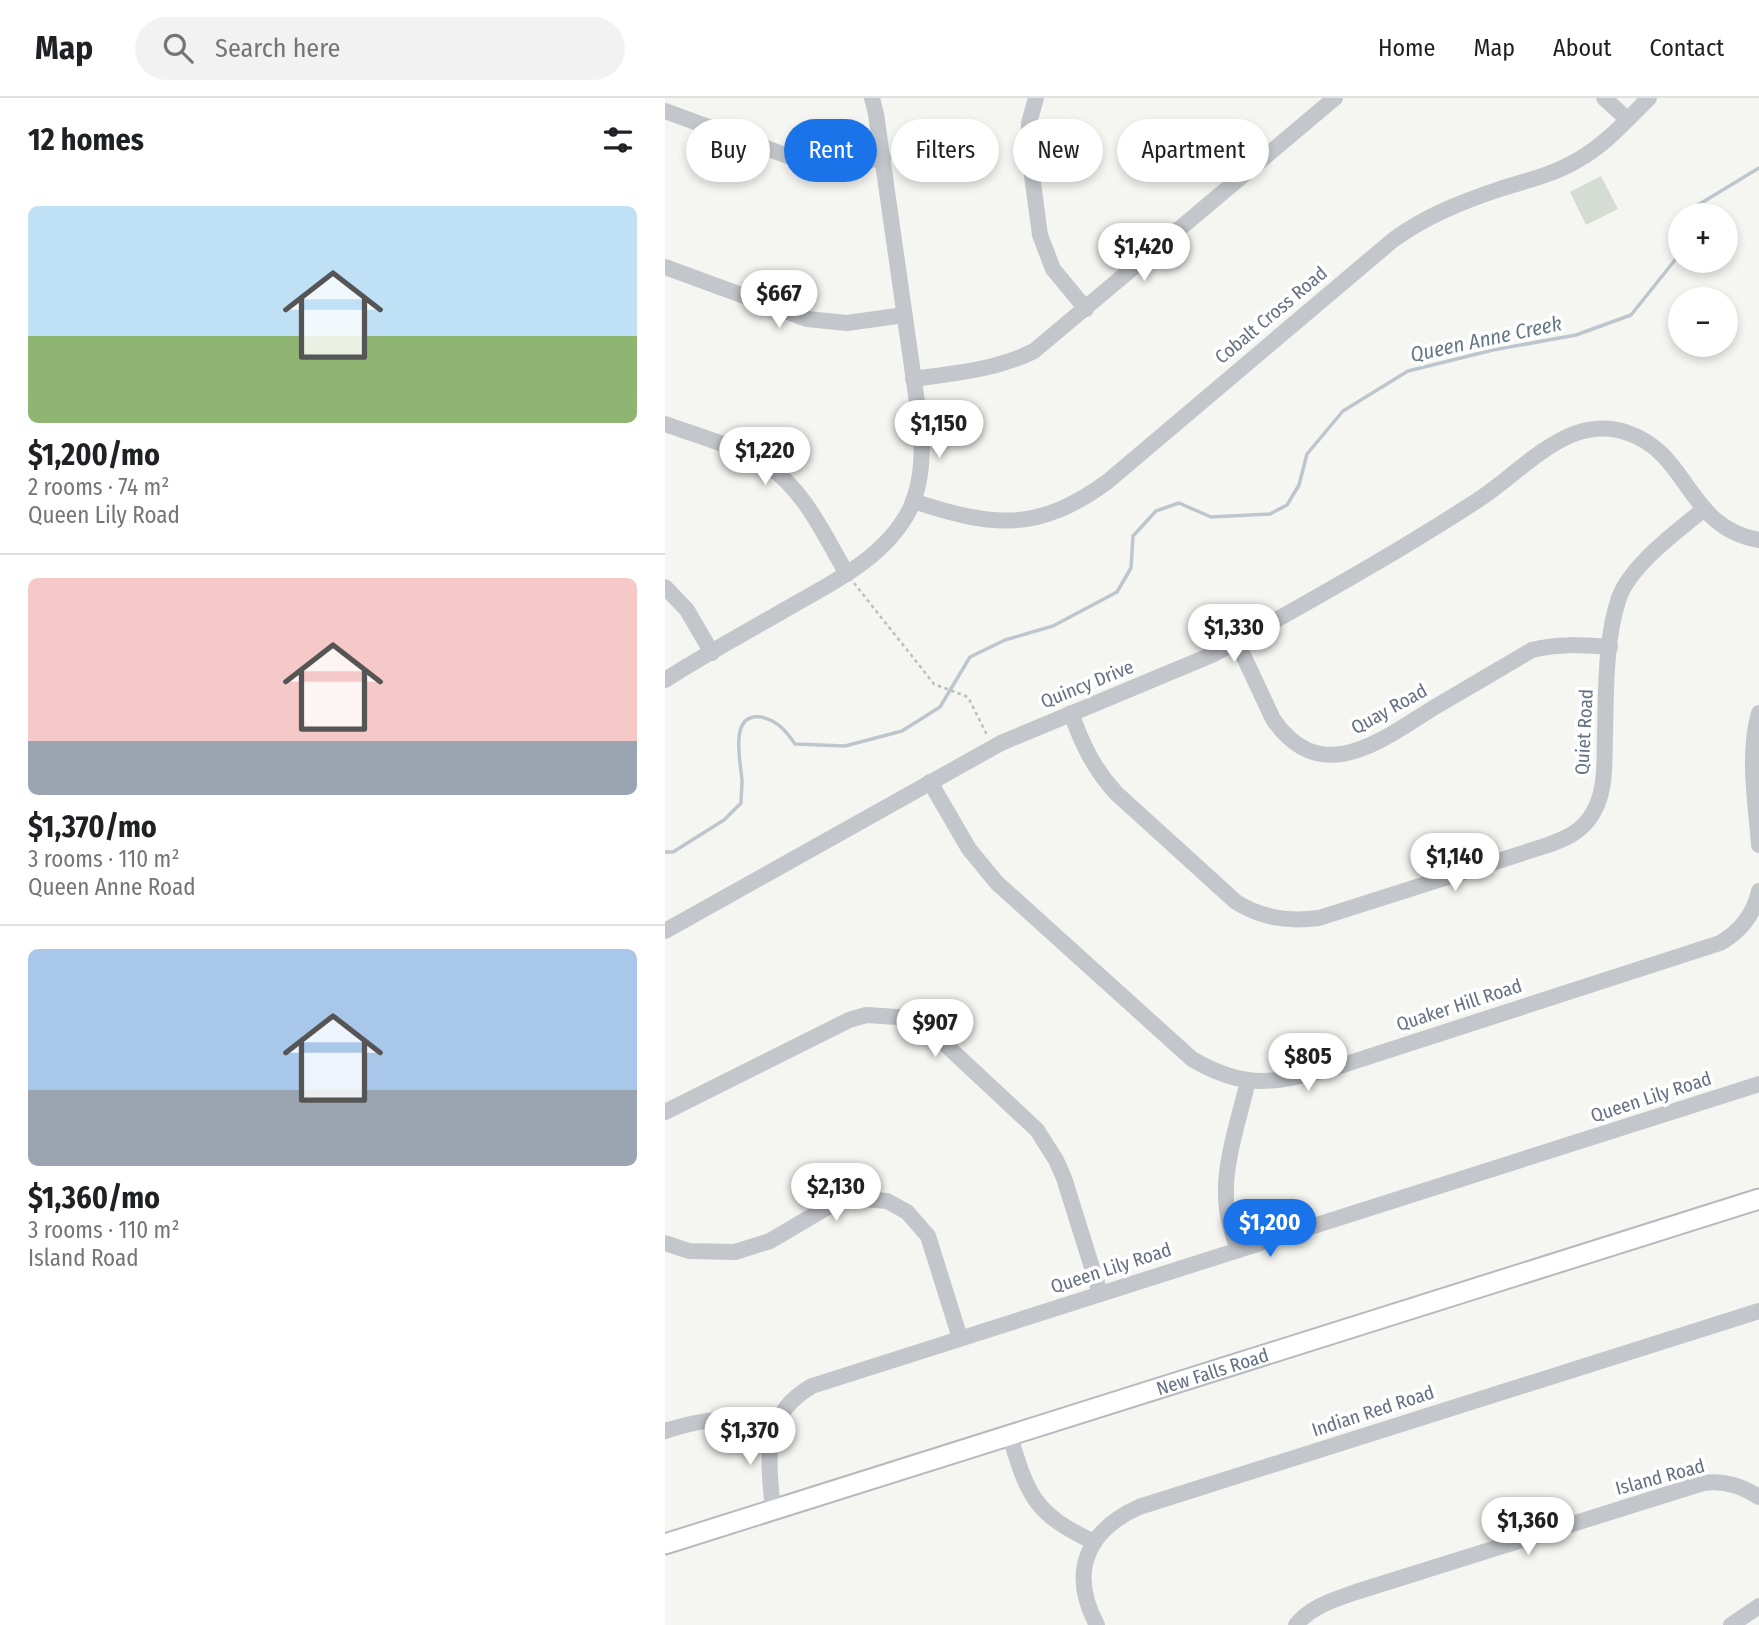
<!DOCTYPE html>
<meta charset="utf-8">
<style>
body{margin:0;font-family:"Fira Sans Condensed",sans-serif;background:#f2f2f2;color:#202124;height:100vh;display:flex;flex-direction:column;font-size:26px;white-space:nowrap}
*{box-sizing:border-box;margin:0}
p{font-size:23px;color:#757577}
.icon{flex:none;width:38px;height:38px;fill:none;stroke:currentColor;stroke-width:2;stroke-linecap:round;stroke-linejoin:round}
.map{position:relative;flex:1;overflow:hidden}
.sheet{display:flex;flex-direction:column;background:#fff;width:665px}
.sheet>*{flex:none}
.top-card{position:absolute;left:21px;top:21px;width:665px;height:63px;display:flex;gap:14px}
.fabs{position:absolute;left:1003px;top:105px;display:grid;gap:14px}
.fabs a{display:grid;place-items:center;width:70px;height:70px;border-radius:50%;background:#fff;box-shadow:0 4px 10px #0003;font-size:35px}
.price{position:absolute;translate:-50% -60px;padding:0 16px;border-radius:24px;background:#fff;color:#222;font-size:23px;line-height:46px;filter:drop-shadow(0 2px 4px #0008)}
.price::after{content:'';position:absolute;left:50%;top:42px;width:21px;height:16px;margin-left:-10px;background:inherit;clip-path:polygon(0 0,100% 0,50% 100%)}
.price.selected{background:#1a73e8;color:#fff}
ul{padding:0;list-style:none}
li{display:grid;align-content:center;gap:14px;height:371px;padding:0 28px}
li+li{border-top:2px solid #e0e0e0}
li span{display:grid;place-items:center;height:217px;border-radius:10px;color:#555}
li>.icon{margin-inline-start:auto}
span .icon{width:126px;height:126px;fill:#fffc;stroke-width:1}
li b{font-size:30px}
h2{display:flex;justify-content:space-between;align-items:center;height:84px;padding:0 28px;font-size:30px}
.pill{padding:0 24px;border-radius:32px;background:#fff;box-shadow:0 4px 10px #0003;font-size:24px;line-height:63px}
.pill.selected{background:#1a73e8;color:#fff}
header{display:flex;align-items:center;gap:42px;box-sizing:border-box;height:98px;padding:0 35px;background:#fff;border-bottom:2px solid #e0e0e0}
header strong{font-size:33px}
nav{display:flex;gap:38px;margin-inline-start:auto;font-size:24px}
.search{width:490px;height:63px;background:#f2f2f2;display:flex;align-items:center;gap:18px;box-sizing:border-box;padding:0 24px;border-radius:38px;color:#757577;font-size:26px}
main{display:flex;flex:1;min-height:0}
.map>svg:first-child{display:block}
.green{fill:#d5dcd3}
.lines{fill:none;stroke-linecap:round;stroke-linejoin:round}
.stream{stroke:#bec6cd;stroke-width:3.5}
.major-casing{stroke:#b6b9be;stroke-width:23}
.path{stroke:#bdbec1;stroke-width:2.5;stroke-dasharray:3.5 3.5;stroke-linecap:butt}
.minor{stroke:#c3c6ca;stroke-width:16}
.major{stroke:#fff;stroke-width:19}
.labels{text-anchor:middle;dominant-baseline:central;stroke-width:7;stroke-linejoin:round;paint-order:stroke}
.street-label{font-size:19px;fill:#647083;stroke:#fff}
.water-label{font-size:21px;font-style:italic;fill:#657887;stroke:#fff}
</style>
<header>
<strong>Map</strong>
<div class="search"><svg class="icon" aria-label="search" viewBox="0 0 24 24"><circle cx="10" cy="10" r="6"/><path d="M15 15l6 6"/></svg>Search here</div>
<nav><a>Home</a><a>Map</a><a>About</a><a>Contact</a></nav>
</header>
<main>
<section class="sheet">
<h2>12 homes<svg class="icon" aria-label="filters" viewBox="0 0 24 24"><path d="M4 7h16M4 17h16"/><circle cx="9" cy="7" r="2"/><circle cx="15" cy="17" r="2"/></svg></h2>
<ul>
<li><span style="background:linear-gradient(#bfe0f5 60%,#8fb573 0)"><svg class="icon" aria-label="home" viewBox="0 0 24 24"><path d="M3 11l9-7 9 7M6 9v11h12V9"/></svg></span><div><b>$1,200/mo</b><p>2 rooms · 74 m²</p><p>Queen Lily Road</p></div></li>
<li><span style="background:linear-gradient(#f6c9c9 75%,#9aa5b1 0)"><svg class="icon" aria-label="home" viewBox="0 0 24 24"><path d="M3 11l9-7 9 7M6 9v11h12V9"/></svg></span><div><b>$1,370/mo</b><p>3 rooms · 110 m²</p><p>Queen Anne Road</p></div></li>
<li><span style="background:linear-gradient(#a9c7e8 65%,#9aa5b1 0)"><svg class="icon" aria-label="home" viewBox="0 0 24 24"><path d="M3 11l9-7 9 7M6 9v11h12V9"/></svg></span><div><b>$1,360/mo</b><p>3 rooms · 110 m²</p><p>Island Road</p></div></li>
</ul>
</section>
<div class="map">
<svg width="1094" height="1527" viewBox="0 0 1094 1527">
<rect width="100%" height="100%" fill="#f5f6f2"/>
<!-- green -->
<polygon class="green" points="936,78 953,111 921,127 905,94"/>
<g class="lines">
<!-- stream -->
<g class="stream">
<polyline points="1029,117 1033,107 1094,70"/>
<path d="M 0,754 L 8,754 L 59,722 L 76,705 C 76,698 77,690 77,683 C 76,665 63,614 96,619 C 112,622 121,633 130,646 L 180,648 L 237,633 L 275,609 L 305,559 L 340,542 L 388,528 L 452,494 L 466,470 L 468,438 L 491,413 L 514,405 L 546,419 L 605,416 L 622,407 L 634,387 L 642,356 L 678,313 L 743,273 L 828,252 L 911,237 L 966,217 L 1010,162 L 1015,151"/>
</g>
<!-- major casing -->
<g class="major-casing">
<g id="major">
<path id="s1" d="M 0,1446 L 1094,1101"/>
</g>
</g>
<!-- path -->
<polyline class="path" points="189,485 269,586 303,599 322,637"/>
<!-- minor -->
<g class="minor">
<polyline points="371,0 364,25 364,55 375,137 388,171 421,211"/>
<polyline points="939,0 962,21"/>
<polyline points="0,13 139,64 175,67 218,60"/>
<polyline points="0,169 142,221 182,225 239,217"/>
<path d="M 248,281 C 290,275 331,272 369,253 L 670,0"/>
<path d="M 0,326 C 33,338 71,348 101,367 C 139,390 160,439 182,476"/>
<path d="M 248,403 C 327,429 372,435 442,384 L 728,142 C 761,118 796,104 835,91 C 860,83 887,77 911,63 C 939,48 961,23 984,0"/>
<polyline points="0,489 22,512 47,555"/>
<path d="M 572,544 L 608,621 C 656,692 718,641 770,609 C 802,590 835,571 867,552 C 893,545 918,547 945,549"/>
<path d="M 0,582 C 42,555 87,531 130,506 C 173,482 222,457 245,411 C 256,387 258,358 256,332 L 211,16 L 207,0"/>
<path d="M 406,615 C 417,646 429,671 451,695 L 571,804 C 597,820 623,824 654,820 L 880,748 C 897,742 913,736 924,721 C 942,697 939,666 940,638 C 941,596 940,540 954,500 C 965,468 1012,433 1038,412"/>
<path d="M 1094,615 C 1082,658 1091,704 1094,747"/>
<path d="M 265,684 L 304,751 L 332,785 L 527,961 C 583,994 612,984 672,969 L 1055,845 C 1076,833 1089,816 1094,793"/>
<path d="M 0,833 L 336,645 L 549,556 L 572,544 C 652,499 733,454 810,404 C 842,384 871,352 906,337 C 924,330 944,328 963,335 C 1025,356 1021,429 1094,442"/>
<polyline points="0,1014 184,922 201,917 233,919 251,925 267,934 372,1032 391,1062 399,1080 435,1195"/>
<polyline points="0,1145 24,1153 70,1154 105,1143 166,1107 185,1100 222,1103 242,1114 263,1138 295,1240"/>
<path d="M 573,1152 C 567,1134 561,1117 561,1098 C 559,1065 575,1017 583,983"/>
<path d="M 0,1333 C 41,1320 67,1317 108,1331"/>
<path d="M 345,1338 C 363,1399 370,1416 429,1444"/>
<path d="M 108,1412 C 103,1362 96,1317 147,1288 L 1094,986"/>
<path d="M 432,1527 C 404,1475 421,1433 474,1409 L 1094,1213"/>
<path d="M 631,1527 C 646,1508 669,1502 691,1494 L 1038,1385 C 1058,1382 1077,1388 1094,1399"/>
<polyline points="1066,1527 1094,1508"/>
</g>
<!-- major -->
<use href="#major" class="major"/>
</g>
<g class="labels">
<!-- street labels -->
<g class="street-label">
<text transform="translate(606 217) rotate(-40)">Cobalt Cross Road</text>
<text transform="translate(422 586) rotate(-22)">Quincy Drive</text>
<text transform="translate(724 611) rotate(-29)">Quay Road</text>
<text transform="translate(919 634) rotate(-87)">Quiet Road</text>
<text transform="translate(794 907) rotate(-18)">Quaker Hill Road</text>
<text transform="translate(986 999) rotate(-18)">Queen Lily Road</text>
<text transform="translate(446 1170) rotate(-18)">Queen Lily Road</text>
<text stroke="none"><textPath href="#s1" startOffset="574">New Falls Road</textPath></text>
<text transform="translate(708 1313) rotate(-18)">Indian Red Road</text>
<text transform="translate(995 1379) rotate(-15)">Island Road</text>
</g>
<!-- water labels -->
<g class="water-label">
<text transform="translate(821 241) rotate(-12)">Queen Anne Creek</text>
</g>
</g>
</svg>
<div class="fabs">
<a>+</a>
<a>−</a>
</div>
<b class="price" style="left:479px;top:185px">$1,420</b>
<b class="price" style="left:114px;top:232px">$667</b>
<b class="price" style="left:274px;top:362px">$1,150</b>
<b class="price" style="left:100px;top:389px">$1,220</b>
<b class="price" style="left:569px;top:566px">$1,330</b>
<b class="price" style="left:790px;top:795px">$1,140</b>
<b class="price" style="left:270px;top:961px">$907</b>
<b class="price" style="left:643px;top:995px">$805</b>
<b class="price" style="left:171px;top:1125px">$2,130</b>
<b class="price selected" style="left:605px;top:1161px">$1,200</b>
<b class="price" style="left:85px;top:1369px">$1,370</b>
<b class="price" style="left:863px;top:1459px">$1,360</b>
<div class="top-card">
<a class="pill">Buy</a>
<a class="pill selected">Rent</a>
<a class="pill">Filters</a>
<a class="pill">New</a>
<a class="pill">Apartment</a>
</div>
</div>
</main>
